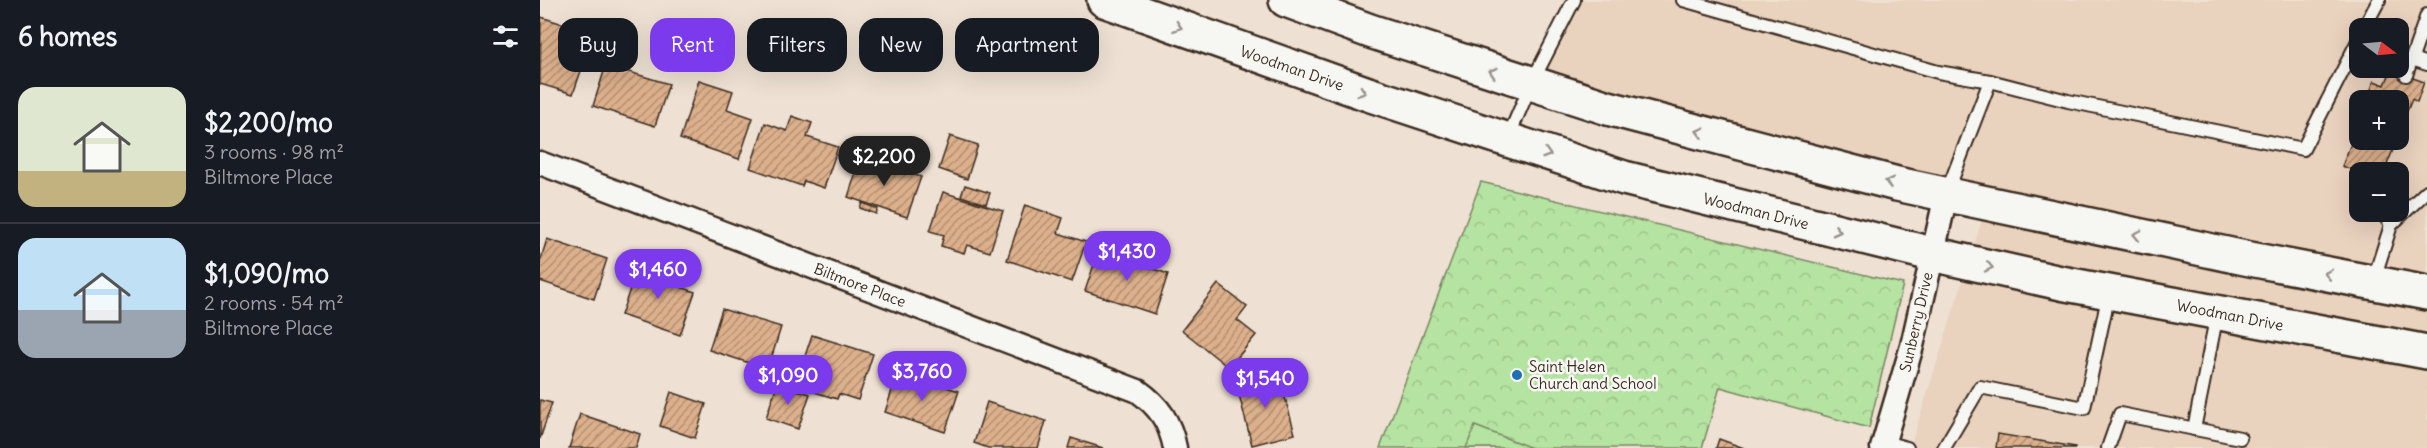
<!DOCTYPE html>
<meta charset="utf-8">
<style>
body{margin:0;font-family:Delius,sans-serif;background:#20242c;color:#f1f3f6;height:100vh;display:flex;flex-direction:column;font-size:22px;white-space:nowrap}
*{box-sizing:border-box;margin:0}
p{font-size:20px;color:#9ea1a6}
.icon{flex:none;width:33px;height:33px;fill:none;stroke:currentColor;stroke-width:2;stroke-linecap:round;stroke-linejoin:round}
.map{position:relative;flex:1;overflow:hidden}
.panel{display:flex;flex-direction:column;background:#171b24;width:540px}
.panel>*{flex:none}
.guide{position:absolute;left:18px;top:18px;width:570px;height:54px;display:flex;gap:12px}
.needle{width:39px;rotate:106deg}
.fabs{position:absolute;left:1809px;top:18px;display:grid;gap:12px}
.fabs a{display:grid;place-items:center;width:60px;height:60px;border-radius:12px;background:#171b24;box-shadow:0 6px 24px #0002;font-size:30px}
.price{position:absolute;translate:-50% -51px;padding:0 14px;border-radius:21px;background:#7c3aed;color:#fff;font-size:20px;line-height:39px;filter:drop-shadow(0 2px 3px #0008)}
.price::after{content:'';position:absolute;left:50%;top:36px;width:18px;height:14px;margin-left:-9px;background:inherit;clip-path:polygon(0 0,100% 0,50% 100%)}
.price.on{background:#222;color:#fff}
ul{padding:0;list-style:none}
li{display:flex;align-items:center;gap:18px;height:150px;padding:0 18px}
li+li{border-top:2px solid #363941}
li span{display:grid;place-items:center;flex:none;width:168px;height:120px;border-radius:18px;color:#555}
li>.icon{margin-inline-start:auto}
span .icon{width:72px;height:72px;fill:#fffc;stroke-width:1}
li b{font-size:26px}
h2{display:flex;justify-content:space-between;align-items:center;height:72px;padding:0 18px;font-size:26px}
.pill{padding:0 21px;border-radius:18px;background:#171b24;box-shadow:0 6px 24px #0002;font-size:21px;line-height:54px}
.pill.on{background:#7c3aed;color:#fff}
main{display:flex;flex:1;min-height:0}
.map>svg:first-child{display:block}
.built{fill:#e9d2be;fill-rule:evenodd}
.forest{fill:url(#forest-crowns);stroke:#788660;stroke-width:1.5}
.pitch{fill:#b5e3a2;stroke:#788660;stroke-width:1.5}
.building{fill:url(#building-hatch);stroke:#3b2a1e;stroke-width:1.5}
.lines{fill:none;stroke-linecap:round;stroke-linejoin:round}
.service-casing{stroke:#3b2a1e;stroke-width:16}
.minor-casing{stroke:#3b2a1e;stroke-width:27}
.primary-casing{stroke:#3b2a1e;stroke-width:38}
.service{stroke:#f6f6f2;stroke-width:12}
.minor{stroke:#f6f6f2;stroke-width:22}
.primary{stroke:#f6f6f2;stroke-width:33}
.oneway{stroke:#989088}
.poi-dot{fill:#1f6fb2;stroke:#f6f6f2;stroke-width:2}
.labels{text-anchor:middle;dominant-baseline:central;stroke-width:5;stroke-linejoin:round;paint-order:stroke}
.street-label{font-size:15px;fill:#3b2a1e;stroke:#f6f6f2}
.poi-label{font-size:15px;fill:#3b2a1e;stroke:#f6f6f2;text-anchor:start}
</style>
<main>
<section class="panel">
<h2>6 homes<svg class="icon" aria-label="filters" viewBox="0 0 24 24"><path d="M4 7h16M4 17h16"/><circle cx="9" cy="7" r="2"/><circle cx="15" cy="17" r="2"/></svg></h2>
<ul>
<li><span style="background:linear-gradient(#dfe7d0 70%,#c2b280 0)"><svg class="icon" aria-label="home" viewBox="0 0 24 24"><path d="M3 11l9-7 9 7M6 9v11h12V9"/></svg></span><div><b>$2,200/mo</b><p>3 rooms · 98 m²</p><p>Biltmore Place</p></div></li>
<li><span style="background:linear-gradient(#bfe0f5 60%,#9aa5b1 0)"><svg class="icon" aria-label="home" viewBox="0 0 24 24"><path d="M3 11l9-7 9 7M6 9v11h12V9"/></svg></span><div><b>$1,090/mo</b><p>2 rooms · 54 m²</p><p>Biltmore Place</p></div></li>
</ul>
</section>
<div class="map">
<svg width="1887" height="448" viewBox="0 0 1887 448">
<defs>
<pattern id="forest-crowns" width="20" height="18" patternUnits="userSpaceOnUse" patternTransform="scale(1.5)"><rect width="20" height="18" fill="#b5e3a2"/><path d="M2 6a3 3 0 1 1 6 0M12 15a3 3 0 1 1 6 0" fill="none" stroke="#9dc38b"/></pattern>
<pattern id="building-hatch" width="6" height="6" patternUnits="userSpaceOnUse" patternTransform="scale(1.5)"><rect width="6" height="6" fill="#dcb08c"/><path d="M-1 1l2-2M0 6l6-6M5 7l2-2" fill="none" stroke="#b48f72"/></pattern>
</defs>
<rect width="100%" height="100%" fill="#eee1d3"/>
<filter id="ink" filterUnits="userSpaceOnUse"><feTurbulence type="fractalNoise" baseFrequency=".0167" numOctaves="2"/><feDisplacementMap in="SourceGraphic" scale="12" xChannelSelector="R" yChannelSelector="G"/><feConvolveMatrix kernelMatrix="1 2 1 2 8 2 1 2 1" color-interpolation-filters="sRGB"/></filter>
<g filter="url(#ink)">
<!-- built -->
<path class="built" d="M 1026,0 L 1887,0 L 1887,448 L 1370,448 L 1447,204 L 991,84 ZM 1820,28 L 1858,28 L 1858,68 L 1820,68 ZM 1820,100 L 1858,100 L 1858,140 L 1820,140 ZM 1820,172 L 1858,172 L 1858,212 L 1820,212 Z"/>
<!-- forest -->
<polygon class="forest" points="941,182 1363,284 1329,428 1180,387 1162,448 840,448"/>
<!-- pitch -->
<polygon class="pitch" points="935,426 992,448 926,448"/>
<!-- building -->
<g class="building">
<polygon points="1,17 42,30 31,65 42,68 33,94 0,84"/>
<polygon points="66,65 129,84 115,126 53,106"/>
<polygon points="1851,70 1884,82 1877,102 1872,99 1858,134 1858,100 1827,100 1834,81 1845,85"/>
<polygon points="159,80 193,91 187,109 213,118 199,159 140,139"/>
<polygon points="252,116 272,123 267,137 298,147 284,188 264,181 262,186 210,168 225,123 247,131"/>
<polygon points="1820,121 1820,140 1857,140 1844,172 1820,173 1802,166"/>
<polygon points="410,136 438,145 427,179 399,169"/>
<polygon points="326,147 347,154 344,163 323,156"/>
<polygon points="321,157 381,177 367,217 308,197"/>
<polygon points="425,185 450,193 446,204 421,196"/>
<polygon points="403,192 463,211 450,252 427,245 424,253 401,246 404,235 390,231"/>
<polygon points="322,203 338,209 336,214 320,208"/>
<polygon points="485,205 523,218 518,233 546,242 532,282 467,260"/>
<polygon points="7,239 67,259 54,299 0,281 0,262"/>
<polygon points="559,250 628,274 615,314 545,291"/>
<polygon points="99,263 130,273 127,282 155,292 140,335 81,315"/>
<polygon points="678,284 707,307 697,320 716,335 689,368 642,330"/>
<polygon points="182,309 241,327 228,369 169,350"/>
<polygon points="272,335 333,354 318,400 299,394 297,399 255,386"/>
<polygon points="358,372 419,391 405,432 345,412"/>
<polygon points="738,372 755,434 712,445 696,383"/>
<polygon points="237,384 270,394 258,429 226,418"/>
<polygon points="131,392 166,404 155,438 120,426"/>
<polygon points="0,400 12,403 0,439"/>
<polygon points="447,402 506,421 498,448 448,448 434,443"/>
<polygon points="40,414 100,434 96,448 29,448"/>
<polygon points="1458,434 1535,447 1535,448 1456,448"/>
<polygon points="531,438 563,448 528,448"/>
<polygon points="1179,439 1204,448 1176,448"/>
</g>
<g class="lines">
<!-- service casing -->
<g class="service-casing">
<g id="service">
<polyline points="1143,0 1398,72 1450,81 1528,101 1763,149 1820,37"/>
<polyline points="1824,28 1839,0"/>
<polyline points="1872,59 1887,64"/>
<polyline points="1866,75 1887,15"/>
<polyline points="967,140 991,84 1034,0"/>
<polyline points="1407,192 1450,81"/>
<polyline points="1842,212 1851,225"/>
<polyline points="1833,282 1851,225 1887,191"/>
<polyline points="1654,429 1677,314"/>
<polyline points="1344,442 1367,448"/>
<polyline points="1404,448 1440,387 1544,408 1569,293"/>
<polyline points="1568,448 1580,414 1700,438"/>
</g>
</g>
<!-- minor casing -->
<g class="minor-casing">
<g id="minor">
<path d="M 0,163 L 598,391 C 619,406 630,422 635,448"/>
<polyline points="1342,448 1372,346 1406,195"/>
</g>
</g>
<!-- primary casing -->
<g class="primary-casing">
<g id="primary">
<polyline points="564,0 828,94 1084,178 1392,254 1521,283 1887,352"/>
<polyline points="746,0 830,31 1068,108 1357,184 1705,258 1887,293"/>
</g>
</g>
<!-- service -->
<use href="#service" class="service"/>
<!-- minor -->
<use href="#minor" class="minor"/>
<!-- primary -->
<use href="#primary" class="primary"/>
</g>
<!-- one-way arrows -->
<defs><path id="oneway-chevron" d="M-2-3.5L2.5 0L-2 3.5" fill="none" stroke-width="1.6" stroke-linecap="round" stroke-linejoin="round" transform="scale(1.5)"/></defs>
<g class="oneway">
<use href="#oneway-chevron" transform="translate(638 27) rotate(19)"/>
<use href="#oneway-chevron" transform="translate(953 72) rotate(-162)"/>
<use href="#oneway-chevron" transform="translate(822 92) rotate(19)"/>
<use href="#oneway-chevron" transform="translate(1160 132) rotate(-165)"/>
<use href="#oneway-chevron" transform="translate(1007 154) rotate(17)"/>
<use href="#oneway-chevron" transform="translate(1349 182) rotate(-165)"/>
<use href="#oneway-chevron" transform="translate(1297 231) rotate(14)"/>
<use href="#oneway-chevron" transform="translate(1597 235) rotate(-168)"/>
<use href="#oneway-chevron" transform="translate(1449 267) rotate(12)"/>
<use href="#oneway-chevron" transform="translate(1788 274) rotate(-169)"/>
</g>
</g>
<!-- markers -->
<circle class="poi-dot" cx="977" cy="375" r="6"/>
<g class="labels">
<!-- street labels -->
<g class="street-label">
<text transform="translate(752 68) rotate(19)">Woodman Drive</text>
<text transform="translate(1216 211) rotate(14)">Woodman Drive</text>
<text transform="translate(320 285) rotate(21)">Biltmore Place</text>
<text transform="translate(1690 315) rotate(11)">Woodman Drive</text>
<text transform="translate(1376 322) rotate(-77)">Sunberry Drive</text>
</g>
<!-- poi labels -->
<g class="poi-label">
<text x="989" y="366">Saint Helen<tspan x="989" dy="17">Church and School</tspan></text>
</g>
</g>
</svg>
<div class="fabs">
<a><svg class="needle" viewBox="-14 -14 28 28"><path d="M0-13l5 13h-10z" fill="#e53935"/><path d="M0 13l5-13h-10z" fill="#9ea1a6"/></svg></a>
<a>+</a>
<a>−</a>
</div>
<b class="price on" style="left:344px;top:187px">$2,200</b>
<b class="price" style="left:587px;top:282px">$1,430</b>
<b class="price" style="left:118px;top:300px">$1,460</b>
<b class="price" style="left:382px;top:402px">$3,760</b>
<b class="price" style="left:248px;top:406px">$1,090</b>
<b class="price" style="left:725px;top:409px">$1,540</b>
<div class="guide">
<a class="pill">Buy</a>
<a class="pill on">Rent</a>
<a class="pill">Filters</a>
<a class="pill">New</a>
<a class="pill">Apartment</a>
</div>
</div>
</main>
